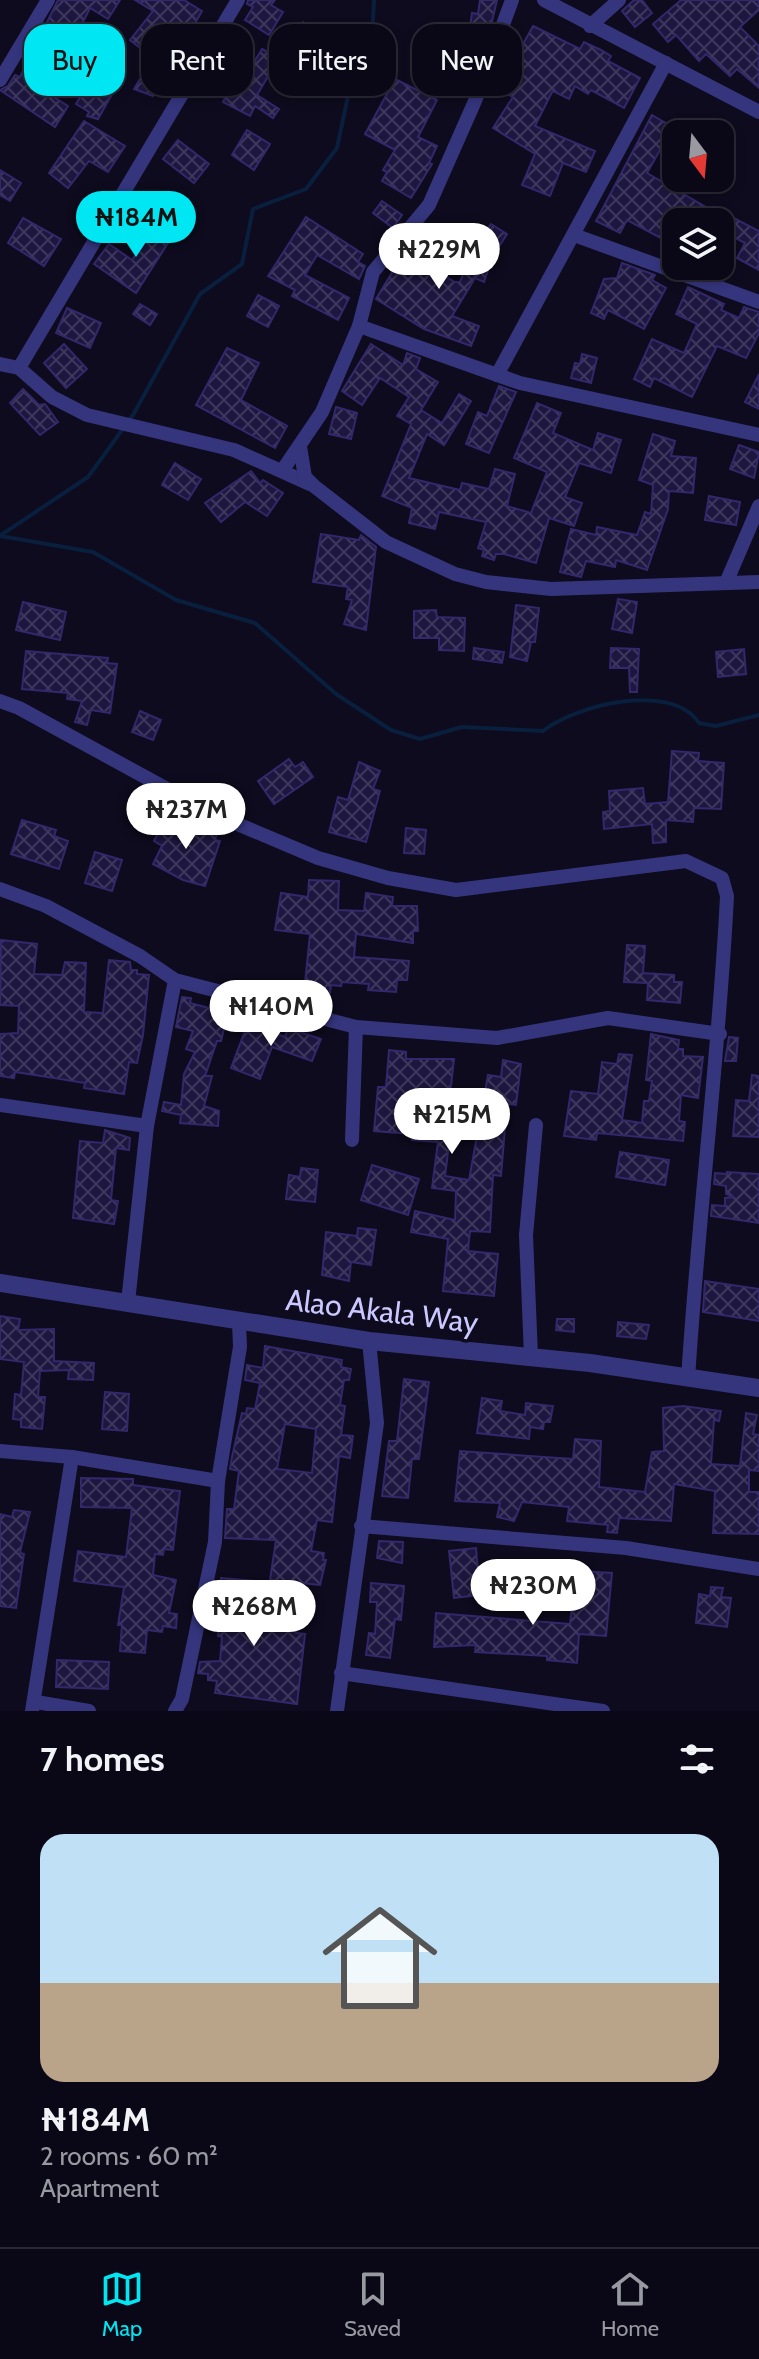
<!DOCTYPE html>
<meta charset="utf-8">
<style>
body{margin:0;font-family:Cabin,sans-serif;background:#181623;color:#f1f3f6;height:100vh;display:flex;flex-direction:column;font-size:30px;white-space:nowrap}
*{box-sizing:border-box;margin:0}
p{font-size:26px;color:#999aa1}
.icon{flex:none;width:44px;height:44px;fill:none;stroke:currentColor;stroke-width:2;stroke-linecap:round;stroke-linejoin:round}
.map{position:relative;height:1711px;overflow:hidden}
.details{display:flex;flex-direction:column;background:#0a0816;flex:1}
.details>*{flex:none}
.top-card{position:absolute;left:24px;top:24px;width:712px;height:72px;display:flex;gap:16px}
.needle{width:52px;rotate:164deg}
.tools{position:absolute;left:662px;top:120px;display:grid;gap:16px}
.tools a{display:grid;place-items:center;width:72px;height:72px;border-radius:16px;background:#0a0816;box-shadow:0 4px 12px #0003,0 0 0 2px #2a2935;font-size:40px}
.price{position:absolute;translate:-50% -68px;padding:0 18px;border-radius:28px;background:#fff;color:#222;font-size:26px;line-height:52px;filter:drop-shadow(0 2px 4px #0008)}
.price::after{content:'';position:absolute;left:50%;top:48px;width:24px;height:18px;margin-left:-12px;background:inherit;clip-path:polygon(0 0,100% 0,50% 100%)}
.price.on{background:#00e6f2;color:#111}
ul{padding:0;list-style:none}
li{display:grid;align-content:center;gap:16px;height:424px;padding:0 40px}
li span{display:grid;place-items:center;height:248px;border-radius:24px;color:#555}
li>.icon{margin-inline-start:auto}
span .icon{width:144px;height:144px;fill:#fffc;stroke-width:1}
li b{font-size:34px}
h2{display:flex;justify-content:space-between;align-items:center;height:96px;padding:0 40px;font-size:34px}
.chip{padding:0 28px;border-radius:24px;background:#0a0816;box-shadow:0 4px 12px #0003,0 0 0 2px #2a2935;font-size:28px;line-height:72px}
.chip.on{background:#00e6f2;color:#111}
.menu{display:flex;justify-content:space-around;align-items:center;height:112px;border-top:2px solid #2a2935;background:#0a0816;font-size:22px;color:#999aa1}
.menu a{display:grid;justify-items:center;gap:4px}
.menu .on{color:#00e6f2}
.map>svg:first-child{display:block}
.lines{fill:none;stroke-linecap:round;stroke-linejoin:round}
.stream{stroke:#091f3e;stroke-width:4}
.building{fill:url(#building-cross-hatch);stroke:#32286b;stroke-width:2;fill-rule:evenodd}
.minor{stroke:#35357e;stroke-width:14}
.tertiary{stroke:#35357e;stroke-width:18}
.labels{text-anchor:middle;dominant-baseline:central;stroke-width:7;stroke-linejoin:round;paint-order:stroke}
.street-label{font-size:30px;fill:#cbc7ff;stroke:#0d0b1d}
</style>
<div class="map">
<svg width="759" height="1711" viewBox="0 0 759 1711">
<defs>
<pattern id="building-cross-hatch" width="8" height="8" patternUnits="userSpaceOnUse" patternTransform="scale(2)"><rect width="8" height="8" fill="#1d173f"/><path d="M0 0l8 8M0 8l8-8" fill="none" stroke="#3c375c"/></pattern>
</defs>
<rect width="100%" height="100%" fill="#0d0b1d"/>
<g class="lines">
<!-- stream -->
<g class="stream">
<polyline points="1,535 88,477 133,415 200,294 242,264 253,209 306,189 337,148 356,58 373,21 374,0"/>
<path d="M 0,536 L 93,552 L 176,600 L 255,623 L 336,694 L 391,730 L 420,739 L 462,727 L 543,731 C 576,705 671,681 699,723 L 716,726 L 759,715"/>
</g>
</g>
<!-- building -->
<g class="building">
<polygon points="58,0 120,0 108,19 90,8 78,32 87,36 77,56 66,50 44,91 68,106 55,127 0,90 8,86 15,75 20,77"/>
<polygon points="135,0 184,0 202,11 190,32 156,72 165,78 153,96 134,89 153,58 130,40 153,11"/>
<polygon points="248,0 275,0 271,5 283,12 269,35 245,20 253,7 247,4"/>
<polygon points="480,0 497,0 490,30 470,27 472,13 478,14"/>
<polygon points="634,0 642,0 652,13 635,27 622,11"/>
<polygon points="681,0 759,0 759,10 740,27 759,46 759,88 737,69 730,76 706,54 699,61 676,35 668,42 653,24"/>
<polygon points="303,22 320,34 313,44 295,32"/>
<polygon points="533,26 580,49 584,42 601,50 611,56 608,61 640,78 624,108 591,90 588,94 575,86 569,99 553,91 551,94 535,126 595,151 586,172 563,163 550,196 522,185 535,154 493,128 513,97 498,89"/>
<polygon points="439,31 474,45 470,55 464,52 459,63 431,51"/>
<polygon points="262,49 279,58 257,95 279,109 273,118 255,106 250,116 223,102 232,84 239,87"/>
<polygon points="395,79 437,100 418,137 437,146 429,163 432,164 411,198 382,181 387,172 383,170 395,150 365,134"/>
<polygon points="90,81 112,94 98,119 87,116 89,112 76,104"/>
<polygon points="652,115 676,129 676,159 660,150 647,173 720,215 720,211 759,231 759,270 737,258 745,243 720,230 720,222 676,222 676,246 627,220 620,233 596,221"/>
<polygon points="84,121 125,146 108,172 89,161 68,188 49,173"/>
<polygon points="247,130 270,144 254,170 232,155"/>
<polygon points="178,140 209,164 194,183 163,159"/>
<polygon points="0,170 21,183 10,201 0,195"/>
<polygon points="382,201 402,215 393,228 373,213"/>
<polygon points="306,217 363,254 358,262 365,266 359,279 317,255 305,275 349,298 338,320 292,296 295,290 268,276"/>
<polygon points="23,218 61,239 44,266 8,243"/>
<polygon points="160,221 175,232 136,293 94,264 109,244 132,260"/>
<polygon points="491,224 507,234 493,256 484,282 475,278 452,316 479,326 471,346 424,329 376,299 404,253 455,282 460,282 474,248"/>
<polygon points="622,263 655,275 652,280 666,288 644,329 608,310 604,319 591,313 604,279 617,278"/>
<polygon points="688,287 724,304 721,310 739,318 744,307 759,312 759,333 746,358 717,346 692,397 654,378 650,387 634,379 652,339 684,353 697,324 676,314"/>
<polygon points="258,295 279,306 268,327 247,316"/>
<polygon points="140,304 157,314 150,325 133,314"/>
<polygon points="67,308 101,323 90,348 56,333"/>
<polygon points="64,344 87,369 66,388 44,363"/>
<polygon points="371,344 403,365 407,353 420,358 416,369 438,382 421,410 442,423 459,394 471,401 444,445 427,434 409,478 460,490 462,483 489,489 495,469 515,474 507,506 531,513 547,472 514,458 537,403 561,413 553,433 593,450 598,433 621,440 611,473 579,463 565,497 582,503 574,526 549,518 536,563 504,554 496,554 494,560 482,556 484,550 478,548 486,522 439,512 435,529 409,523 412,508 382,496 411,424 397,416 409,397 380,378 362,405 342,391"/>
<polygon points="227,348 259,363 241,400 287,426 275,448 196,405"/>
<polygon points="582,354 597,358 591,383 571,378 575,363 580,364"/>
<polygon points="759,374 759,409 745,402"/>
<polygon points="499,386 516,392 489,453 466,444 478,412 487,416"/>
<polygon points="23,389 39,405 45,404 58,422 40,435 10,403"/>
<polygon points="336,407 357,413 351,439 329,434"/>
<polygon points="653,434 675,441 671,456 696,458 693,493 669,491 668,509 647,570 616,560 615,567 586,561 581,577 560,572 571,529 596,535 597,527 637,535 645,512 651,514 653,485 639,480"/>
<polygon points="739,445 759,452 754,478 730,469"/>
<polygon points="175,463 201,479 188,500 162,485"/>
<polygon points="251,471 260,483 263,480 283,493 267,516 245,502 221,522 205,503"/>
<polygon points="709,496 740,502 736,525 705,520"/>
<polygon points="321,534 359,540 361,535 376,547 366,630 344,624 352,600 346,599 348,587 313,582"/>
<polygon points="618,599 637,602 632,633 612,629"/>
<polygon points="23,602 66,612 60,640 16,630"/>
<polygon points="516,605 539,608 535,642 531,642 527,661 510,657"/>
<polygon points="436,610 437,617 465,618 464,651 439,650 439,638 414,638 414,611"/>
<polygon points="474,648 504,652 502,663 473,659"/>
<polygon points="611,648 639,649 637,692 630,692 629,668 610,668"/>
<polygon points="744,649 746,674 718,677 716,652"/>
<polygon points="26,651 108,658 107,663 117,664 110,713 91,710 87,725 75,722 82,701 67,699 68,693 22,689"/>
<polygon points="140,711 161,720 153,740 132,732"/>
<polygon points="672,751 699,753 698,761 724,763 721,809 694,808 693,822 666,820 666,842 653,843 652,824 604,829 603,812 610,811 609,791 643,788 645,804 668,802"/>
<polygon points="289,759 295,767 303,762 313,777 274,804 258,781"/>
<polygon points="359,762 380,771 373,789 380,791 366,842 329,832 338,797 348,800"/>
<polygon points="176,816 187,821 185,825 217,833 215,840 220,841 205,886 183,880 153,864 162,846 154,841 166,818 174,821"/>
<polygon points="22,820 56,830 54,836 68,841 59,869 11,854"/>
<polygon points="406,828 426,830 424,854 404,853"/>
<polygon points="95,852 122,860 112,891 85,883"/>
<polygon points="309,880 339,881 338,910 364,911 366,893 393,897 392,906 417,906 418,931 413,931 413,943 356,934 354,957 409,961 407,980 397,980 396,992 368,990 369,984 342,982 341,986 331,985 330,993 316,992 317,984 305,983 310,934 275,930 281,893 308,897"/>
<polygon points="1,940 37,944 34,974 62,975 65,962 86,963 84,1012 103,1013 109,960 130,962 131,970 137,970 137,974 149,975 143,1035 137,1063 129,1062 124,1094 84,1088 85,1083 54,1078 15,1072 14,1078 0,1076 0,1034 18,1033 19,1006 0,1005"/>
<polygon points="627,945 645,946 643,973 674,975 674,982 682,982 680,1003 647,1000 648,983 624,982"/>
<polygon points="182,997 191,998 190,1003 228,1013 221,1041 217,1041 205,1076 212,1076 204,1106 219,1111 218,1126 180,1123 181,1115 162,1111 164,1102 181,1105 184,1074 195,1052 186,1049 193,1031 176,1027"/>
<polygon points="248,1023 285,1037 290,1023 302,1027 300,1032 321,1039 312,1061 272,1047 260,1079 231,1068"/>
<polygon points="651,1034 679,1040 678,1049 683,1049 683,1056 703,1057 698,1098 681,1095 679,1121 685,1122 683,1141 597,1133 596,1140 564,1136 571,1091 598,1094 602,1062 617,1064 619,1054 632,1055 622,1120 642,1123 644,1101 649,1101 652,1081 646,1080"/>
<polygon points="729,1037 738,1038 736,1061 725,1061"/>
<polygon points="389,1050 406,1052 406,1059 454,1059 448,1113 453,1113 445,1176 469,1180 488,1075 501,1077 503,1060 521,1064 516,1105 507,1104 501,1176 493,1175 490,1232 470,1231 468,1251 498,1254 494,1296 443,1291 448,1239 411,1232 415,1211 455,1220 456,1191 432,1188 438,1142 412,1140 412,1134 374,1131 378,1087 386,1087"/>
<polygon points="752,1075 759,1076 759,1137 733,1136 736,1100 749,1101"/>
<polygon points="105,1130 130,1138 129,1150 116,1148 111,1200 118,1201 114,1224 73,1218 80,1141 103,1143"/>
<polygon points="620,1152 669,1160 665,1185 616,1177"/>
<polygon points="372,1165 419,1179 408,1215 361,1200"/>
<polygon points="301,1168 318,1170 315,1202 286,1199 289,1175 300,1177"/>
<polygon points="727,1172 759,1174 759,1223 711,1216 712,1205 725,1206 725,1198 734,1197 726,1194 726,1186 714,1184 715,1173 727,1174"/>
<polygon points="358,1228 376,1230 371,1265 351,1262 349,1281 322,1275 326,1232 357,1236"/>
<polygon points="705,1281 759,1289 759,1321 703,1312"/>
<polygon points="0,1316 20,1319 18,1330 54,1329 54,1361 94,1363 93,1380 68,1379 69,1370 40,1371 38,1397 45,1397 42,1429 21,1427 21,1420 13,1419 15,1394 21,1395 24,1362 0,1359"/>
<polygon points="557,1319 574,1319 574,1332 556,1330"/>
<polygon points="618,1322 649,1325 646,1339 617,1336"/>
<path d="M 265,1346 L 342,1360 L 341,1367 L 351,1369 L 349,1380 L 344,1380 L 340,1405 L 345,1406 L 341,1435 L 353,1436 L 350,1458 L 339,1456 L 332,1522 L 317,1520 L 311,1551 L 324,1553 L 323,1560 L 326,1560 L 320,1585 L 270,1580 L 276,1540 L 225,1538 L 227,1509 L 234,1509 L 239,1471 L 230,1469 L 232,1457 L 242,1413 L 246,1414 L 247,1408 L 255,1409 L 260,1383 L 245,1380 L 247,1365 L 263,1368 ZM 285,1424 L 316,1429 L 312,1473 L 277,1469 Z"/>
<polygon points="404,1379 429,1382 419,1459 412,1459 408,1498 382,1496 389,1441 397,1441"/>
<polygon points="105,1392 129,1394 127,1431 102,1429"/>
<polygon points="482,1398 502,1401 500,1411 525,1415 526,1403 553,1406 550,1422 544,1422 543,1429 530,1427 529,1439 477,1433"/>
<polygon points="683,1406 721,1411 719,1421 714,1420 711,1464 740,1466 746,1413 757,1415 753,1434 759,1435 759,1471 749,1470 749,1492 759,1492 759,1534 713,1533 715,1491 674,1484 671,1521 619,1518 617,1533 607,1532 608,1525 567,1521 569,1507 522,1502 514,1521 497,1517 500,1503 455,1501 460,1451 573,1459 575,1439 601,1441 599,1487 645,1492 652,1452 664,1451 663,1408"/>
<polygon points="81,1478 133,1479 133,1485 180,1491 173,1550 164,1549 163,1555 155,1554 153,1575 176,1580 169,1613 177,1614 176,1628 163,1626 162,1632 147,1630 145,1653 120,1651 122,1625 118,1625 124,1587 74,1581 78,1551 126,1557 132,1508 81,1507"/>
<polygon points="14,1510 30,1512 21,1548 20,1553 24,1554 16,1608 0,1606 0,1514 12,1517"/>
<polygon points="379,1541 403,1542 402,1563 377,1558"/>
<polygon points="476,1548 480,1595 454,1598 449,1551"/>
<polygon points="580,1571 612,1573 606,1636 579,1634 577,1663 547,1660 547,1656 475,1652 476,1645 434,1647 436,1613 570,1624 572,1605 578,1606"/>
<polygon points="221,1578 269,1582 267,1597 260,1596 258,1623 297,1628 296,1633 305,1634 297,1704 215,1693 217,1681 208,1680 208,1674 198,1673 200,1662 220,1661 222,1637 218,1636 219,1627 208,1626 210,1615 218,1616"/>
<polygon points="371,1583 404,1586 401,1620 395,1619 390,1658 366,1655 369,1633 375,1634 377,1602 370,1602"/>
<polygon points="711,1587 723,1588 721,1597 731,1598 727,1627 696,1623 699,1594 710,1596"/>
<polygon points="57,1660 109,1662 108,1689 56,1687"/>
</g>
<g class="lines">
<!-- minor -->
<g class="minor">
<polyline points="544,0 759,112"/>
<polyline points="590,26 619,0"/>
<polyline points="0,80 48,0"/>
<polyline points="574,235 759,302"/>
<polyline points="359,326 520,383 759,435"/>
<polyline points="0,364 19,368 52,397 87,415 234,450 310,484"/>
<polyline points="19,368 238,0"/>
<polyline points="497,375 666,63"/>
<polyline points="300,447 305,477 314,486 386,542 455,574 486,582 551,589 759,582"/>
<polyline points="282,471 322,412 359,326 373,272 429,205 475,101 512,0"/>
<polyline points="726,583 759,506"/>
<path d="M 0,701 L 19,708 L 209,812 L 318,858 L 388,878 L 456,890 L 686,861 L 722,878 L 727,896 C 719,1057 698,1218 688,1379"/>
<polyline points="0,889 46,906 140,956 175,980 356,1027 497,1038 608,1018 720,1034"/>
<polyline points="0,1105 147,1126"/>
<polyline points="352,1140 356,1027"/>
<polyline points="128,1302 147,1126 175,980"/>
<polyline points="531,1356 526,1235 536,1125"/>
<polyline points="0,1451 72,1457 218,1481"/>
<polyline points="361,1526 626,1548 759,1569"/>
<polyline points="341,1673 603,1711"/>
<polyline points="36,1702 89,1711"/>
<polyline points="32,1711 72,1457"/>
<polyline points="175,1711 182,1699 215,1542 218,1481 240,1347 239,1321"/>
<polyline points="337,1711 377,1423 369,1341"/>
</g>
<!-- tertiary -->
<polyline class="tertiary" points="0,1283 369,1341 590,1363 759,1388"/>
</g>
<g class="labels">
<!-- street labels -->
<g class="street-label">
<text transform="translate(382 1311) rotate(7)">Alao Akala Way</text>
</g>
</g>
</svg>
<div class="tools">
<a><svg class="needle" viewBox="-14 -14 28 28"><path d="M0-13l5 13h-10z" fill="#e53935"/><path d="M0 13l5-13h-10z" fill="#999aa1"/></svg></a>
<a><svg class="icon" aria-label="layers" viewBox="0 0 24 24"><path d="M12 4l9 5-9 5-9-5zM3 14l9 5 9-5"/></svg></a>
</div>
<b class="price on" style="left:136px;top:259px">₦184M</b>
<b class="price" style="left:439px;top:291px">₦229M</b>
<b class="price" style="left:186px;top:851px">₦237M</b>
<b class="price" style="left:271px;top:1048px">₦140M</b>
<b class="price" style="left:452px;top:1156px">₦215M</b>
<b class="price" style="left:533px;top:1627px">₦230M</b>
<b class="price" style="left:254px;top:1648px">₦268M</b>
<div class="top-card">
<a class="chip on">Buy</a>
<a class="chip">Rent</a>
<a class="chip">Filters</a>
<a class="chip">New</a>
</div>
</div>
<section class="details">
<h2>7 homes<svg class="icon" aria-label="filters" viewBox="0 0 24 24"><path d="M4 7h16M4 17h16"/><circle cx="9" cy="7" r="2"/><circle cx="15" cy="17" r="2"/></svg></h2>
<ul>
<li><span style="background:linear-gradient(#bfe0f5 60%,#b9a48a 0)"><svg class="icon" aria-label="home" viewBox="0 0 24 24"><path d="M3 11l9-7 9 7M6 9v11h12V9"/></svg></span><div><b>₦184M</b><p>2 rooms · 60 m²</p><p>Apartment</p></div></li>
</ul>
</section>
<nav class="menu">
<a class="on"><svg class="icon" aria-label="map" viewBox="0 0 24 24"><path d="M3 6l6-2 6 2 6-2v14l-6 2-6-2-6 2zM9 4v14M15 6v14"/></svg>Map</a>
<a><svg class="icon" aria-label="saved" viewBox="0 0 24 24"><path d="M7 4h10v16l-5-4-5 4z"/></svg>Saved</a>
<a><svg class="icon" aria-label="home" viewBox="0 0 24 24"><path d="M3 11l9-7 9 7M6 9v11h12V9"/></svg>Home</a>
</nav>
